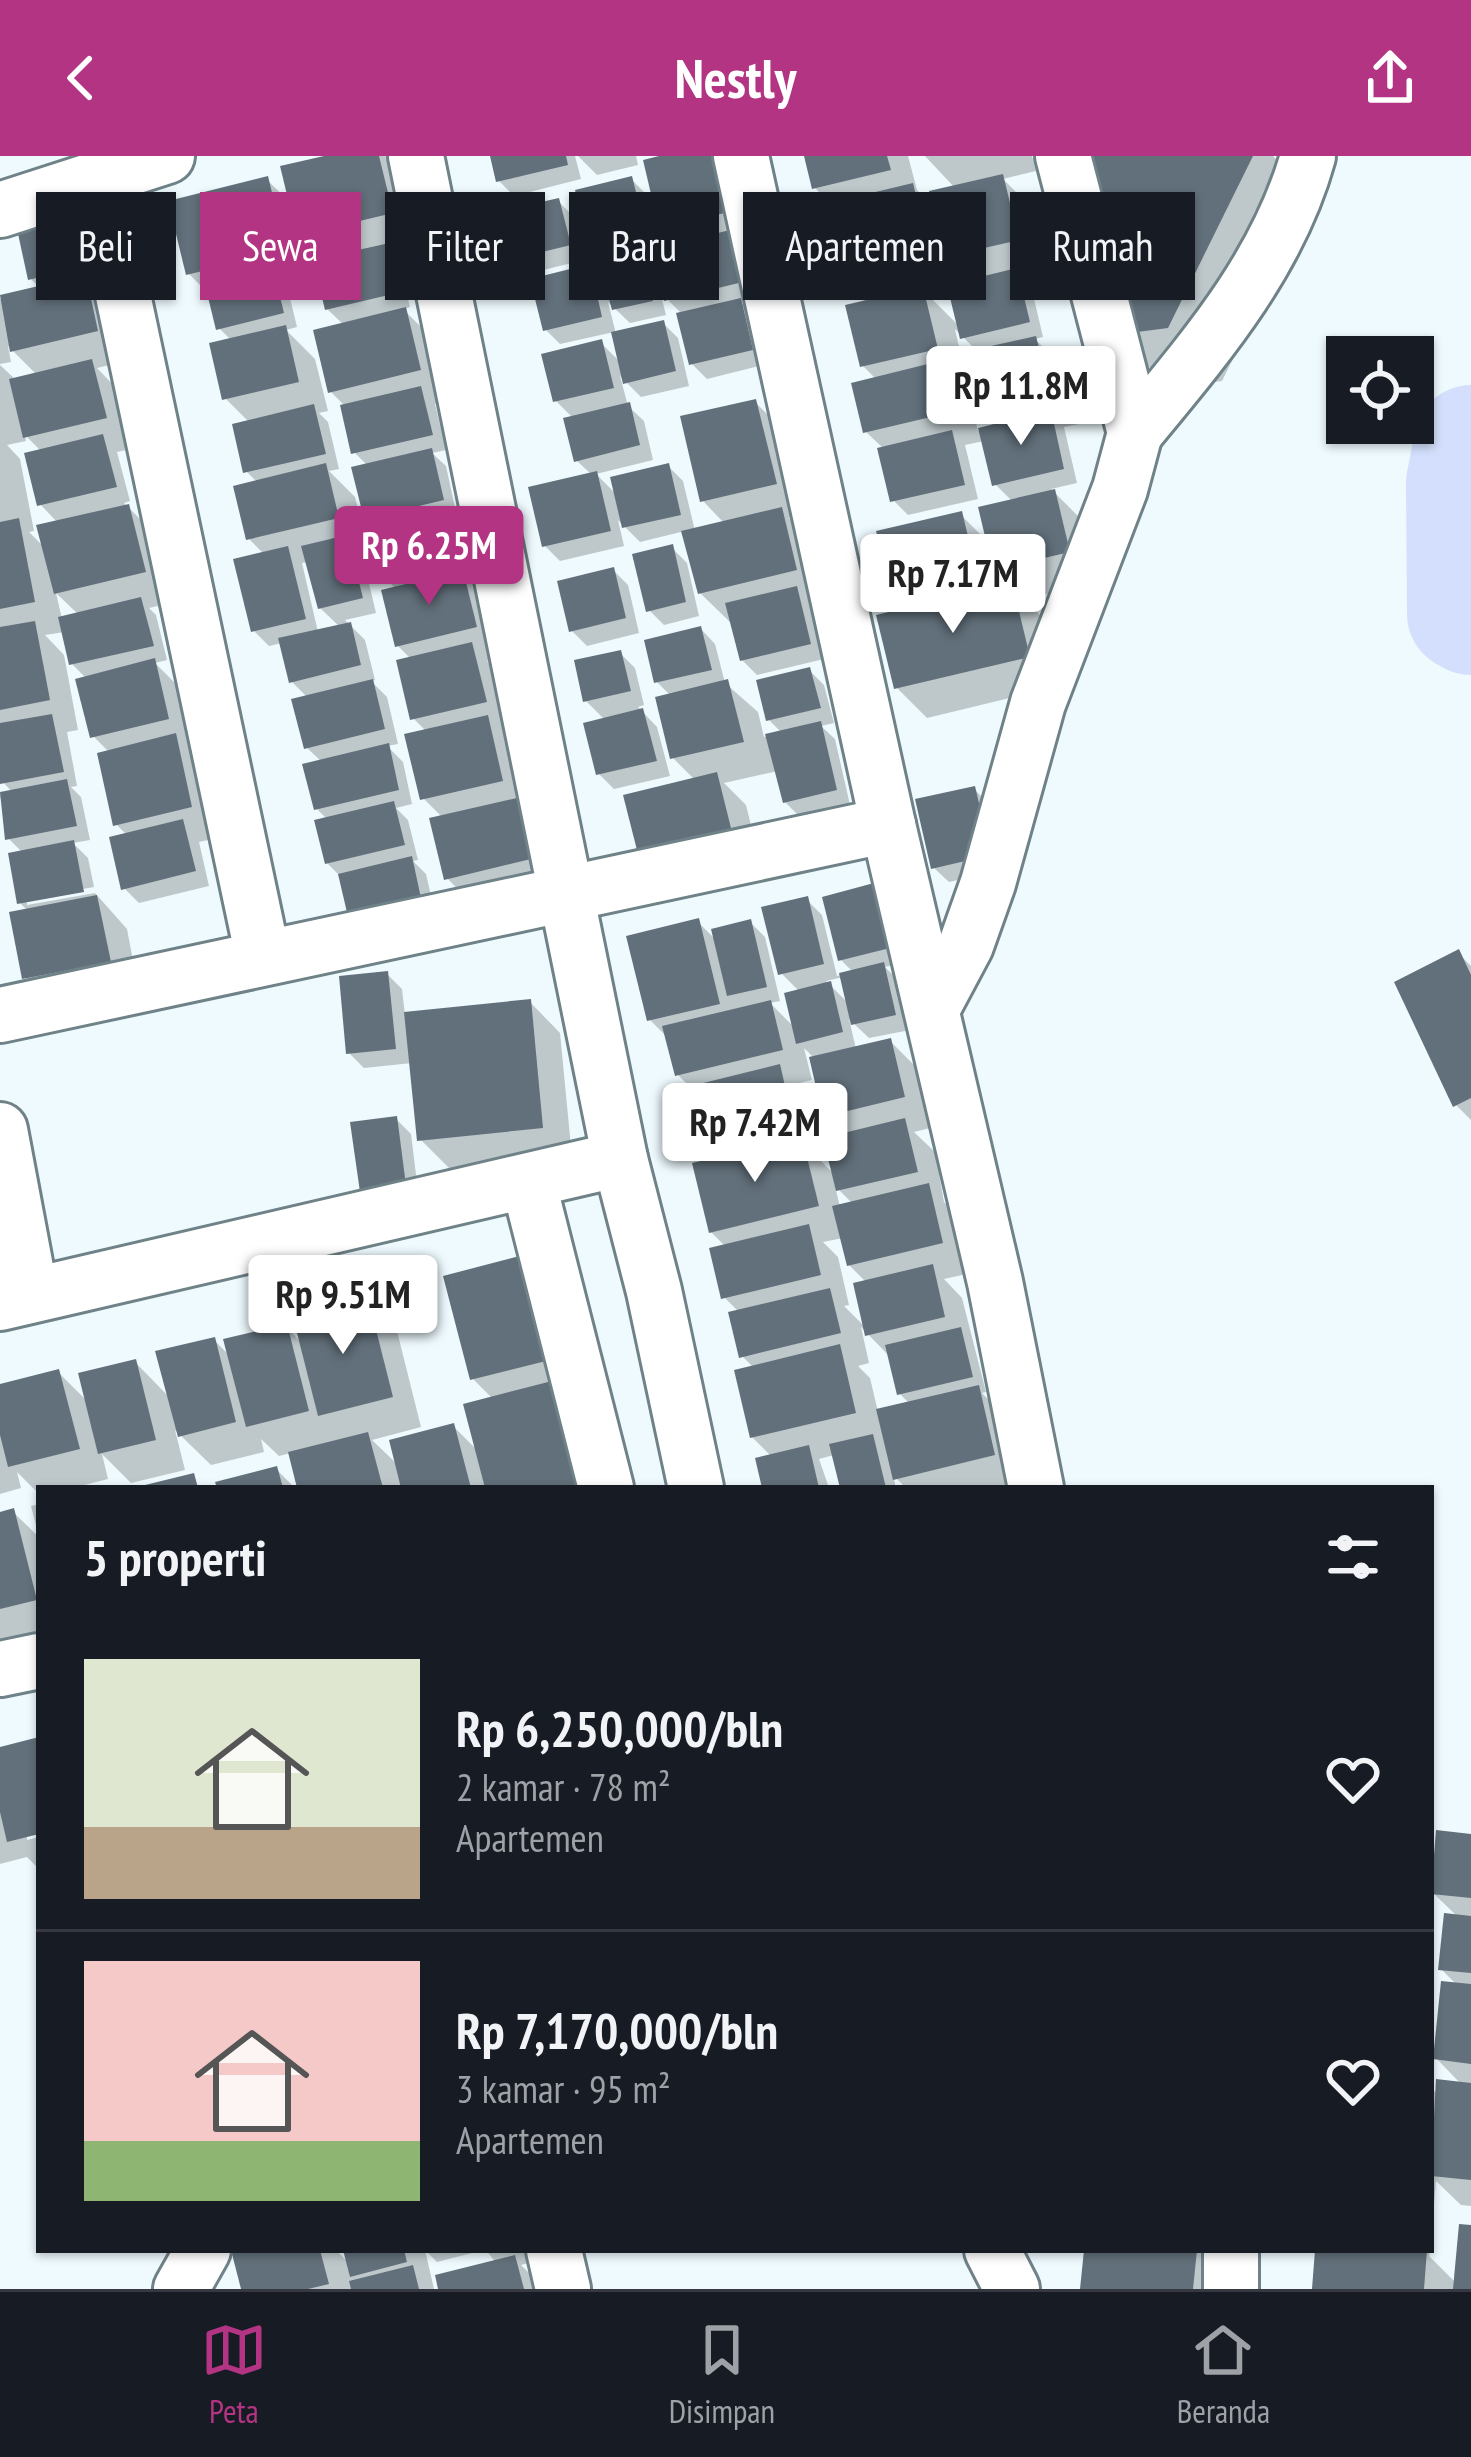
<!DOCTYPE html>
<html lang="id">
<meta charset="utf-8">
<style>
body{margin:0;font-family:"PT Sans Narrow",sans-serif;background:#242831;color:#f1f3f6;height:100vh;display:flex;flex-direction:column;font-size:45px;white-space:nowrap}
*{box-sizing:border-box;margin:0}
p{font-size:39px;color:#9ea1a6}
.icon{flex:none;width:66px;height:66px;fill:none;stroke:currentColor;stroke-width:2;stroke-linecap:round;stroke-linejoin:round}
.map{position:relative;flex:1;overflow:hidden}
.drawer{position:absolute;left:36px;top:1329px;width:1398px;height:768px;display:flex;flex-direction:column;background:#171b24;border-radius:0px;box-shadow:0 3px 9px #0004}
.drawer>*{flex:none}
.hud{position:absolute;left:36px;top:36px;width:1401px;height:108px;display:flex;gap:24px}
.tools{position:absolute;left:1326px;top:180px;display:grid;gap:24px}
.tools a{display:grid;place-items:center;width:108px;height:108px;border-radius:0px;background:#171b24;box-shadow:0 3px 9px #0004;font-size:60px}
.price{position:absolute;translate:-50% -102px;padding:0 27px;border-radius:12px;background:#fff;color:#222;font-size:39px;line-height:78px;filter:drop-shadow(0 3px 6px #0008)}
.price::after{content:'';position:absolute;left:50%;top:72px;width:36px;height:27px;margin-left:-18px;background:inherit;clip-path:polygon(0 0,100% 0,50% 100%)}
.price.selected{background:#b33482;color:#fff}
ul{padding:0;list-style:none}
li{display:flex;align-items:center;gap:36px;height:300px;padding:0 48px}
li+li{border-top:3px solid #363941}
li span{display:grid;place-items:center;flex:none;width:336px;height:240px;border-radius:0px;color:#555}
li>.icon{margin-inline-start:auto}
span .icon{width:144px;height:144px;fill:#fffc;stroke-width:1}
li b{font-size:51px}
h2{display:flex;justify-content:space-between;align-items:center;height:144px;padding:0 48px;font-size:51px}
.pill{padding:0 42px;border-radius:0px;background:#171b24;box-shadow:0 3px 9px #0004;font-size:42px;line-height:108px}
.pill.selected{background:#b33482;color:#fff}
header{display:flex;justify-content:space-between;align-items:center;height:156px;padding:0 48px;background:#b33482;color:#fff;font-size:54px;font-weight:700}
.dock{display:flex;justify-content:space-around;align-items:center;height:168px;border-top:3px solid #363941;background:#171b24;font-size:33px;color:#9ea1a6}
.dock a{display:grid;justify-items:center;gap:6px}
.dock .selected{color:#b33482}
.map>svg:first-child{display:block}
.shadow{fill:#0003;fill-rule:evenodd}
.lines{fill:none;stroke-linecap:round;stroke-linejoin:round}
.river{stroke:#d3dffc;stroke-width:114}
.building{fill:#62707b}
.street-casing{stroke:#6e8287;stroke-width:60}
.street{stroke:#fff;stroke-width:54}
</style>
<header><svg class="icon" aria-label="back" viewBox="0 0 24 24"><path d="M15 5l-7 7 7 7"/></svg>Nestly<svg class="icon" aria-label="share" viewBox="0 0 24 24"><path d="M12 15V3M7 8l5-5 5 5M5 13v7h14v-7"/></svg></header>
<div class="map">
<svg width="1471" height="2133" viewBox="0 0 1471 2133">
<rect width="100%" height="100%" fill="#eefafe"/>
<!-- shadow -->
<g class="shadow">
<path d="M 337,0 L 385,0 L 406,21 L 421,87 L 388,95 L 399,106 L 410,151 L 403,153 L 435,185 L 450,244 L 435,248 L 446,294 L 432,297 L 446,310 L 456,356 L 473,372 L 483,416 L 465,420 L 492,447 L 505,501 L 487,505 L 502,520 L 516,576 L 503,579 L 517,593 L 560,733 L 477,753 L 447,722 L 443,662 L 423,642 L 427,576 L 413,562 L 411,503 L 397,489 L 396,433 L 384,421 L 381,376 L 367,362 L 368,310 L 354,296 L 343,248 L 331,236 L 344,169 L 327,153 L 326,104 L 304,82 L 315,125 L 284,132 L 289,138 L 297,171 L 286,174 L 315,203 L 328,255 L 319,257 L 328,266 L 339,313 L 329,315 L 355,341 L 368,392 L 361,394 L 376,457 L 345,464 L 365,484 L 375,524 L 371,525 L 387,541 L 398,588 L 387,590 L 403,606 L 412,648 L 396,652 L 408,664 L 418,704 L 413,705 L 426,718 L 436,762 L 342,722 L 327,707 L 328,664 L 316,652 L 322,606 L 306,591 L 308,542 L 292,526 L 282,487 L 269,490 L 254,475 L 264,398 L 248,382 L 258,327 L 246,315 L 250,267 L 225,242 L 232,185 L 219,172 L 211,140 L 189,118 L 267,24 L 293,49 ZM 308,406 L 320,452 L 340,471 L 318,476 L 302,407 Z"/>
<polygon points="493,0 575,0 581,23 514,40 499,25"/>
<polygon points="578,0 636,0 638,9 597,19"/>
<polygon points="662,0 720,0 756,141 740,145 755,161 767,208 707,223 692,208 683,159 660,136 666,159 630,167 608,146 616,178 663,167 678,182 689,230 641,241 620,220 628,250 644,265 653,304 596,318 618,340 668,310 683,325 695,375 725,368 703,345 755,246 785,276 805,358 789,362 811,385 826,444 811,448 824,503 757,519 742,504 731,467 700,437 685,375 640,386 618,364 624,390 560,405 545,390 592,319 576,304 573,262 556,245 601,187 622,208 614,176 560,188 545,173 589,111 609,132 643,113 665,136 680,89 662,71"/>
<path d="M 807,0 L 908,0 L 917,34 L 936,54 L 955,32 L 925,0 L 1032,0 L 1036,15 L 1003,23 L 1032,52 L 1047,114 L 1020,120 L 1031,130 L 1043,181 L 1035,183 L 1065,213 L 1079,268 L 1064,271 L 1077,327 L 1051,333 L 1084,366 L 1099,426 L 1025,443 L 1041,460 L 1059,530 L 927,562 L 897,532 L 911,454 L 894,437 L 961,359 L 990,388 L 1013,346 L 995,328 L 984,285 L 965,289 L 978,343 L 908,359 L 893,344 L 884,293 L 866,276 L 877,224 L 863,210 L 866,147 L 837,118 L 833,50 L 815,32 ZM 953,105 L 974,125 L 959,129 ZM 950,129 L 961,172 L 924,135 ZM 955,173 L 978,196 L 961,200 ZM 969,222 L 974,244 L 956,225 ZM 972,249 L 994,271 L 978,275 ZM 997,414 L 1012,429 L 1001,432 Z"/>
<polygon points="1078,0 1273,0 1313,41 1222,225 1170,232 1116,178"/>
<polygon points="631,23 646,38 658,87 605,99 590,84"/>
<polygon points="558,45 573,60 584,104 531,117 516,102"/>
<path d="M 84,60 L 111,121 L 89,127 L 115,153 L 127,205 L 97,212 L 121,237 L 135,292 L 117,296 L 130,345 L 124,347 L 158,381 L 174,446 L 149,452 L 156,459 L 167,504 L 155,507 L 184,536 L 198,593 L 189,595 L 205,611 L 221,681 L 199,686 L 209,730 L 139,747 L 124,732 L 128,680 L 116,668 L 110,597 L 93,580 L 87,523 L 72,508 L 64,476 L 45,479 L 64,499 L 78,574 L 67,576 L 77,630 L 71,631 L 81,641 L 90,684 L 73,687 L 88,702 L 94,731 L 27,743 L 27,749 L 95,737 L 127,773 L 139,836 L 55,852 L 25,821 L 28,755 L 20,747 L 23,697 L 8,682 L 0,639 L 13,637 L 3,626 L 0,611 L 0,209 L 16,224 L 37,219 L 8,190 L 11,206 L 0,208 L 0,143 L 41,133 L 31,123 ZM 25,279 L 42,296 L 40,348 L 58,367 L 45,392 L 29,376 L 34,375 L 20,303 L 7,289 L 26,285 ZM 56,437 L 79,459 L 62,463 Z"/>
<polygon points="672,392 687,407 699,460 664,469 649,454"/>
<polygon points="613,414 628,429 639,477 587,490 572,475"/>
<polygon points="701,473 715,488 725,527 758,556 764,581 782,577 769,564 809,514 824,529 834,567 821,570 835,583 850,649 800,661 785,646 778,615 724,627 746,649 762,714 627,641 695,624 672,601 671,540 657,526"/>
<polygon points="620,497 635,512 644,549 638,551 657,571 670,620 614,633 599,618 605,564 586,545"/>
<polygon points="974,633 989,648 1004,714 949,726 934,712"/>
<path d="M 873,731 L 903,807 L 885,811 L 898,824 L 910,874 L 869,882 L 849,863 L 856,893 L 890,885 L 921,916 L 934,971 L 914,976 L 935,996 L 944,1046 L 958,1061 L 971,1117 L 944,1123 L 962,1142 L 986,1236 L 982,1237 L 1008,1263 L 1009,1332 L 906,1332 L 893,1319 L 896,1332 L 843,1332 L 834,1299 L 819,1303 L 829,1332 L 765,1332 L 772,1301 L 752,1281 L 754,1212 L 742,1200 L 739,1156 L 724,1141 L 726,1091 L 711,1076 L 707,1006 L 693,993 L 692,933 L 677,918 L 668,882 L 650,864 L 698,766 L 717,785 L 750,766 L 765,781 L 780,845 L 770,847 L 795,872 L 800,836 L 781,817 L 807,744 L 822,759 L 837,820 L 853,816 L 840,803 ZM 843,821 L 849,848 L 826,825 ZM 804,892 L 812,900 L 826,960 L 846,980 L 835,1019 L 817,1001 L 823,1000 L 809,942 L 795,928 L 812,924 ZM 835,1030 L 853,1048 L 840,1051 ZM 843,1082 L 849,1109 L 867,1127 L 867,1173 L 844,1150 L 849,1149 L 838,1101 L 823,1086 ZM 861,1171 L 891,1202 L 899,1237 L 910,1248 L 878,1256 L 870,1222 L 858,1210 L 869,1207 Z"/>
<polygon points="1458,797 1471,810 1471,964 1456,949"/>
<polygon points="387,818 402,833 405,859 530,846 560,877 572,1001 451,1014 420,983 412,907 364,912 349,897"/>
<polygon points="396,963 411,978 420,1051 363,1042"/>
<polygon points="530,1100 600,1332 300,1332 291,1297 279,1300 261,1283 264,1296 211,1309 175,1274 185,1314 131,1327 102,1298 108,1323 73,1332 39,1332 39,1338 17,1316 21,1332 0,1338 0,1231 58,1216 88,1246 135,1206 170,1242 214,1184 231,1201 286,1171 303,1188 367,1145 397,1175 421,1271 372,1284 399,1310 453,1270 478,1295 493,1243 473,1223"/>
<polygon points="276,1313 295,1332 220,1332"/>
<polygon points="39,1348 39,1480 0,1490 0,1359 13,1356 39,1381 31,1350"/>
<polygon points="39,1584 39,1674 27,1678 27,1684 39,1681 39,1713 27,1701 0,1708 0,1594"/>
<polygon points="1471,1681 1471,2050 1461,2049 1436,2025 1431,2081 1431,1932 1438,1939 1462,1929 1436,1902 1458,1830 1441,1813 1458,1761 1433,1737"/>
<polygon points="1471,2072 1471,2133 1314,2133 1318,2094 1430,2094 1429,2100 1456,2127"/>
<polygon points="234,2094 336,2094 349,2107 346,2094 425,2094 434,2133 244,2133"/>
<polygon points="425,2094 472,2094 472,2097 437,2106"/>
<polygon points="486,2094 540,2094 543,2103 521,2109 545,2133 441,2133 496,2107"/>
<polygon points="1087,2094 1202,2094 1227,2119 1226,2133 1083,2133"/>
</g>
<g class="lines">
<!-- river -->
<polyline class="river" points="1471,286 1463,327 1464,458 1471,462"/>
</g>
<!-- building -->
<g class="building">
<polygon points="324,0 379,0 393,57 297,80 280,10"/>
<polygon points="490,0 566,0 568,9 496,26"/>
<polygon points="659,0 715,0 729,56 659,72 643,4"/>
<polygon points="804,0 887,0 891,14 812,33"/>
<polygon points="1074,0 1253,0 1168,172 1114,179"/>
<polygon points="1003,18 1019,84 945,101 929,35"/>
<polygon points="268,20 286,95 186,119 168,45"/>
<polygon points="632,20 645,72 587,85 575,34"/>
<polygon points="913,27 930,97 835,120 817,50"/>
<polygon points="559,42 571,89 513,103 501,55"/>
<polygon points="85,57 98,107 28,124 17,73"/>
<polygon points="730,74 743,126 664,145 652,93"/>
<polygon points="385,88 397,137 325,154 313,104"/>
<polygon points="590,108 602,161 543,175 530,123"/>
<polygon points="644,110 653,145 612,154 603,121"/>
<polygon points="1017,112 1030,166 960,183 947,129"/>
<polygon points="86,119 98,175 10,196 0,139"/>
<polygon points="275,120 284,157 216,174 207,137"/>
<polygon points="923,131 938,193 860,211 845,149"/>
<polygon points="741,142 753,194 689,209 676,157"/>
<polygon points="406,151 421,214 328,237 313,174"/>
<polygon points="664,164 676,215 623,228 611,176"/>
<polygon points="286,169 299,226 222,244 209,187"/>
<polygon points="1036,180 1050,238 974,255 960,197"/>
<polygon points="602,183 614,232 553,246 541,198"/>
<polygon points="92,203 107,262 23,282 9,223"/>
<polygon points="940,205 952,256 863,277 851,227"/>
<polygon points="421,230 433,279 351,298 340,249"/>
<polygon points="756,243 777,328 700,346 680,260"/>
<polygon points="630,246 640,289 574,306 563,262"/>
<polygon points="314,248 326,298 243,317 232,268"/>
<polygon points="1051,254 1064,313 992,330 978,272"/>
<polygon points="952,274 965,329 890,346 877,292"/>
<polygon points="103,278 117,331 37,350 24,297"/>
<polygon points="432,292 444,344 364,363 351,311"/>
<polygon points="326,307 339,362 246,384 233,330"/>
<polygon points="669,307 681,359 622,372 610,321"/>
<polygon points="597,315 611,375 542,391 528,331"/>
<polygon points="1055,333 1070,396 993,414 978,351"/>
<polygon points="129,348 146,416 54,438 36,369"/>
<polygon points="782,351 797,414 698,438 681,375"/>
<polygon points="459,354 470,401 381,422 370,375"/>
<polygon points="962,355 977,419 892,439 876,375"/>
<polygon points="19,362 35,446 0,453 0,366"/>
<polygon points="347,379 363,442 318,453 301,390"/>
<polygon points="673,388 686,446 646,456 632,398"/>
<polygon points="288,390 306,463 251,476 233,403"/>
<polygon points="614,411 626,462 569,476 557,425"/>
<polygon points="463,414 477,471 395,491 381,434"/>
<polygon points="1012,426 1030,501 894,533 876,459"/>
<polygon points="797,430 811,488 740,505 725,447"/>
<polygon points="141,441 154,490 69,509 58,461"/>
<polygon points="35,465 50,544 0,554 0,471"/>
<polygon points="351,466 361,509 289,527 278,482"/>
<polygon points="701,470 712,514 654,527 644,484"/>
<polygon points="472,486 487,546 410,564 396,504"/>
<polygon points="621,494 631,535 583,546 574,504"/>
<polygon points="155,502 169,563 90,582 75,523"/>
<polygon points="810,511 821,552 766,565 756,524"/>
<polygon points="373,523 385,573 304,593 291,543"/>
<polygon points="728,523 744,586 670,603 655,541"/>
<polygon points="643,552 657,605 596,619 583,567"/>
<polygon points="52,558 64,616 0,628 0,567"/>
<polygon points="488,559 503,625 420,644 404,578"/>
<polygon points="821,565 837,634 783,647 765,578"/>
<polygon points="176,577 192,651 113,670 97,597"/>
<polygon points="389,587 399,634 314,654 302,608"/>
<polygon points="717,616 734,684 640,706 623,639"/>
<polygon points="67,623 77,670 5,684 0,636"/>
<polygon points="975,630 991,699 931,713 915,643"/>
<polygon points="517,642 531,703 444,724 429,662"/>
<polygon points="394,645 405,689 325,708 314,664"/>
<polygon points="183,663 196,715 121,734 109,681"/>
<polygon points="74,684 84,736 17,748 8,697"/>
<polygon points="412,700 422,747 349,765 338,718"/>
<polygon points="874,727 890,792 838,805 822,741"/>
<polygon points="97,739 111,806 22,823 9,756"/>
<polygon points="808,740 824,808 778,819 761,751"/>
<polygon points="699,762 720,848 647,865 626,780"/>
<polygon points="751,763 767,831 727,840 711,773"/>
<polygon points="1459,793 1471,819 1471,942 1453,951 1394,826"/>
<polygon points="884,806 896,859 851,869 839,817"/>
<polygon points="388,815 396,893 346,898 339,820"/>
<polygon points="831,825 843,876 796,888 784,837"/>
<polygon points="531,843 543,972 417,985 404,856"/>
<polygon points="771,844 783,894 675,920 662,870"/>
<polygon points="891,882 905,941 823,961 809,901"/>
<polygon points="780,908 794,970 691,995 675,934"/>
<polygon points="397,960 407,1037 361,1043 350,966"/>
<polygon points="905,962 918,1016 836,1035 823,982"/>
<polygon points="802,981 819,1050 709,1077 692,1007"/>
<polygon points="929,1027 943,1087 847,1110 832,1050"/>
<polygon points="809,1068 821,1119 721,1143 709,1092"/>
<polygon points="531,1097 558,1202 470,1224 443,1120"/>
<polygon points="933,1108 945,1161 865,1180 853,1127"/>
<polygon points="830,1132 841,1177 739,1202 728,1156"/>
<polygon points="368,1142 393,1241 318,1260 293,1161"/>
<polygon points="287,1168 309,1255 246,1271 223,1183"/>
<polygon points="961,1171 973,1221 897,1239 885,1189"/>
<polygon points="215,1181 236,1266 178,1281 155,1195"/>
<polygon points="840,1188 856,1257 750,1282 734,1214"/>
<polygon points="136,1203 156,1284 98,1298 78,1217"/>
<polygon points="59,1213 80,1293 8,1311 0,1279 0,1228"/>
<polygon points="552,1225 579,1332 485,1332 463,1248"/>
<polygon points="979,1229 995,1299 893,1324 876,1253"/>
<polygon points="454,1267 471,1332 401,1332 389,1284"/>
<polygon points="368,1276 383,1332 297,1332 288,1296"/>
<polygon points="873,1278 886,1332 840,1332 829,1288"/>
<polygon points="809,1289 819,1332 762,1332 755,1302"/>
<polygon points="277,1310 283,1332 217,1332 215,1326"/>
<polygon points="194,1317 198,1332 141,1332 141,1330"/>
<polygon points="14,1352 37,1444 0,1453 0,1356"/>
<polygon points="39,1581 39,1678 7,1686 0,1656 0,1591"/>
<polygon points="1436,1674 1471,1678 1471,1742 1431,1738"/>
<polygon points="1444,1757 1471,1760 1471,1817 1438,1814"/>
<polygon points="1441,1825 1471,1828 1471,1908 1433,1903"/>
<polygon points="1436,1923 1471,1927 1471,2024 1431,2020"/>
<polygon points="1459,2068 1471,2069 1471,2133 1453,2133"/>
<polygon points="231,2094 320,2094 329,2128 308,2133 241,2133"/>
<polygon points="343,2094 404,2094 407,2106 350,2121"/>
<polygon points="1084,2094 1197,2094 1193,2133 1080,2133"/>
<polygon points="1315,2094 1427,2094 1424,2133 1312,2133"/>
<polygon points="515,2099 524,2133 438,2133 435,2119"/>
<polygon points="413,2109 419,2133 351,2133 349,2125"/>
</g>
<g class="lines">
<!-- street casing -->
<g class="street-casing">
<g id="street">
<polyline points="416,0 620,1003 654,1135 696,1332"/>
<polyline points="98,21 263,801"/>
<polyline points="0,54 167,0"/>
<path d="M 1135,277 C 1205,192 1278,108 1308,0"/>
<polyline points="888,669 995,1126 1036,1332"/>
<polyline points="932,853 966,789 988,727 1038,547 1120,333 1135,277 1063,0"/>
<polyline points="0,859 888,669 741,0"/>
<polyline points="0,974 31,1139"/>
<polyline points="528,1025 606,1332"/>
<polyline points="0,1147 620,1003"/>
<polyline points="0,1513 39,1505"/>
<polyline points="554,2094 563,2133"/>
<polyline points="992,2094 1012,2133"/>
<polyline points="181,2133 203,2094"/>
<polyline points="1231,2133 1231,2094"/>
</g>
</g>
<!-- street -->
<use href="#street" class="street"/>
</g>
</svg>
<div class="tools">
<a><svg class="icon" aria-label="locate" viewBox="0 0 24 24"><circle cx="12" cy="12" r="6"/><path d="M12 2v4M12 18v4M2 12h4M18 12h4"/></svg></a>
</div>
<b class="price" style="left:1021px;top:292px">Rp 11.8M</b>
<b class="price selected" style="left:429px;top:452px">Rp 6.25M</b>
<b class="price" style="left:953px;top:480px">Rp 7.17M</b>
<b class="price" style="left:755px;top:1029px">Rp 7.42M</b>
<b class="price" style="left:343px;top:1201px">Rp 9.51M</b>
<div class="hud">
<a class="pill">Beli</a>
<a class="pill selected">Sewa</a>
<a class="pill">Filter</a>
<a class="pill">Baru</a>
<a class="pill">Apartemen</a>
<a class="pill">Rumah</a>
</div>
<section class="drawer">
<h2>5 properti<svg class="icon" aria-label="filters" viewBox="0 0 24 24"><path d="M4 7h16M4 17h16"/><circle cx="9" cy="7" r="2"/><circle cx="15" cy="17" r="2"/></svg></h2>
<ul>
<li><span style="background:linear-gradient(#dfe7d0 70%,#b9a48a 0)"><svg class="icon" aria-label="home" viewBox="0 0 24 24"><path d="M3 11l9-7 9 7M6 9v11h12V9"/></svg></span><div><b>Rp 6,250,000/bln</b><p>2 kamar · 78 m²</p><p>Apartemen</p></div><svg class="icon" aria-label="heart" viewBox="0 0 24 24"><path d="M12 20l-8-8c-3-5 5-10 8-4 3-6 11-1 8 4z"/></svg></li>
<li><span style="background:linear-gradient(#f6c9c9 75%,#8fb573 0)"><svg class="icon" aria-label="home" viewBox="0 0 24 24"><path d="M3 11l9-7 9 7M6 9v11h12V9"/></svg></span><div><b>Rp 7,170,000/bln</b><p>3 kamar · 95 m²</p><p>Apartemen</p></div><svg class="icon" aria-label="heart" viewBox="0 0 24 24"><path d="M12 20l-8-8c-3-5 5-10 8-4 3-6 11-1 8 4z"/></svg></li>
</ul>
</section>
</div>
<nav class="dock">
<a class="selected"><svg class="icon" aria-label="map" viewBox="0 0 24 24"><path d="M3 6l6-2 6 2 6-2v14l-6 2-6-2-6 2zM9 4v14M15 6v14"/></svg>Peta</a>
<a><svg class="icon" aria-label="saved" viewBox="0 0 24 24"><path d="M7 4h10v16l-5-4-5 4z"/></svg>Disimpan</a>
<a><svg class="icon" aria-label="home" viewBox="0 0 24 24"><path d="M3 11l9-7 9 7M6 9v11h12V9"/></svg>Beranda</a>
</nav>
